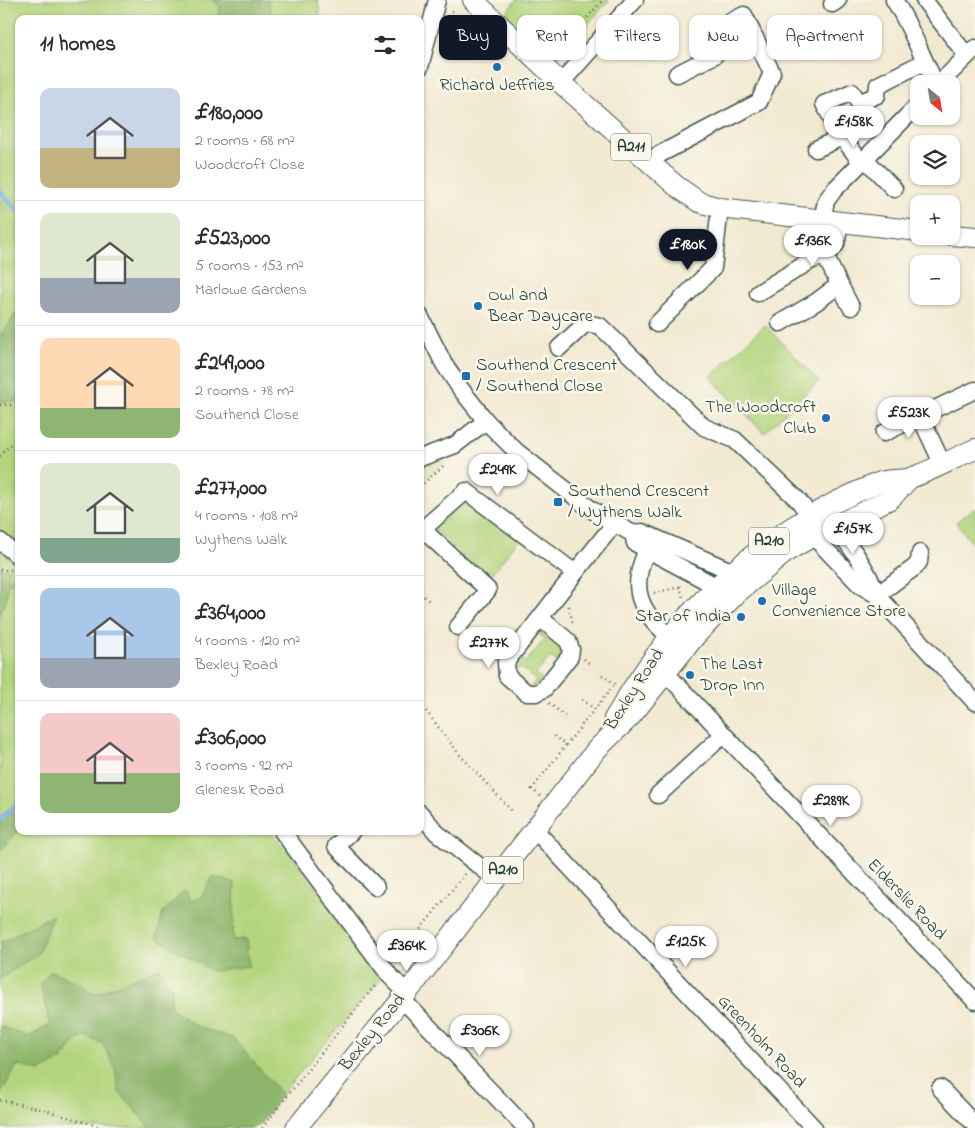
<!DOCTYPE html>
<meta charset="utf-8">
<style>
body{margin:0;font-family:"Indie Flower",sans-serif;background:#f7f7f7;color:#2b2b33;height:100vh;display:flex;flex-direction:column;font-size:19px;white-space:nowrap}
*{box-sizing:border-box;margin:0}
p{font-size:16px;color:#7c7c81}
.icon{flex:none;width:28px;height:28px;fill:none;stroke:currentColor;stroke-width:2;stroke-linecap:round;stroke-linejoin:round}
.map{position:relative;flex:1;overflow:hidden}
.details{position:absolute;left:15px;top:15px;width:409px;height:820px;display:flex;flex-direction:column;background:#fff;border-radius:10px;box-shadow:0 1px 4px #0004}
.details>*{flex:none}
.guide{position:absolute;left:439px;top:15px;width:461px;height:45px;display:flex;gap:10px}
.needle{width:32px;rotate:150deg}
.buttons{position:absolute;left:910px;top:75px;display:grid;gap:10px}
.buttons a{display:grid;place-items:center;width:50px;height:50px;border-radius:10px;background:#fff;box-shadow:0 1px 4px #0004;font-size:25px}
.price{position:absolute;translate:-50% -42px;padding:0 11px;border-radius:18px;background:#fff;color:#222;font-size:16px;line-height:32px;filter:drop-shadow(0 1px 2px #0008)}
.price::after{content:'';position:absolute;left:50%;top:30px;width:15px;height:11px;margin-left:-8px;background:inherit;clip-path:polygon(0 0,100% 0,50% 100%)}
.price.current{background:#111827;color:#fff}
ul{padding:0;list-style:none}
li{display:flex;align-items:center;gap:15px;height:125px;padding:0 25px}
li+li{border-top:1px solid #e1e1e2}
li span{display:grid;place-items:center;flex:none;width:140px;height:100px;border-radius:10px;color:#555}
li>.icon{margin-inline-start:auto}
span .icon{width:60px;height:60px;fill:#fffc;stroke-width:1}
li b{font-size:21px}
h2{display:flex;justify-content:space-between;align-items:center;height:60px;padding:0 25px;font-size:21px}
.pill{padding:0 18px;border-radius:10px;background:#fff;box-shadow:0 1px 4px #0004;font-size:18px;line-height:45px}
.pill.current{background:#111827;color:#fff}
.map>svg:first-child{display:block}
.green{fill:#b2d47c;stroke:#688858}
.forest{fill:#8db66c;stroke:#567a50}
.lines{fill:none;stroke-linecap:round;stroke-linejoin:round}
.stream{stroke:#76abe3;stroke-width:4.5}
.minor-casing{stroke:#3f574c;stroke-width:19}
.major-casing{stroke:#3f574c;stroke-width:22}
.path{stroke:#3f574c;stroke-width:2.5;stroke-dasharray:1 4;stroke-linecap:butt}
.minor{stroke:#fff;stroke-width:16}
.major{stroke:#fff;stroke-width:20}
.poi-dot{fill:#1f6fb2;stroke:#fbf7ec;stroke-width:2}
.labels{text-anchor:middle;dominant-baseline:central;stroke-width:5;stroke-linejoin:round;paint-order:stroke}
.shield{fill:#fbf7ec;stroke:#61756b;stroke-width:1}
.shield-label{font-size:16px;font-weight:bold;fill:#1f3d34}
.poi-label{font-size:18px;fill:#1f3d34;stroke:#fbf7ec;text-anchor:start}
.street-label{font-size:18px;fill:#1f3d34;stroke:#fbf7ec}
</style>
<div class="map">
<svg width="975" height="1128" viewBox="0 0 975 1128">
<rect width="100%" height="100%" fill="#fbf7ec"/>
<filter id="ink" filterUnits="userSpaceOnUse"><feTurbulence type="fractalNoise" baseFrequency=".02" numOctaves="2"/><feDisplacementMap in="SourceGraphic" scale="10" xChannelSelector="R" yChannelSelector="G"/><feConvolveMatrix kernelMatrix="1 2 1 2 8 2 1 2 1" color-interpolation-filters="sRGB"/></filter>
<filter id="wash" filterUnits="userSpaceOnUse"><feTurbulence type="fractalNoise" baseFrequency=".0096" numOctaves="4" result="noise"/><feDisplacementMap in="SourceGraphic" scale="20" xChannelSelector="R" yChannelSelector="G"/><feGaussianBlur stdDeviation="1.12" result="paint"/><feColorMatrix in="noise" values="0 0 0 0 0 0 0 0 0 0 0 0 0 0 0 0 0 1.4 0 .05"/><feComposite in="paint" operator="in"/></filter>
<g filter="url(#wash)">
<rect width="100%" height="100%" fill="#f2e9d1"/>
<!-- green -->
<g class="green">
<polygon points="0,0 318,0 320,19 19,19 19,532 7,556 19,569 19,831 269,831 295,859 381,979 252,1128 0,1128"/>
<polygon points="516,0 609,0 554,62 505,14"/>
<polygon points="765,325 819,381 764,433 710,377"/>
<polygon points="443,458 446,461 420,484 420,465"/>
<polygon points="475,502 520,538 490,576 486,577 436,531 435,526 464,503"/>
<polygon points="975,508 975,547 956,522"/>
<polygon points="544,630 566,648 559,663 550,657 536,674 544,681 531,687 536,680 520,667 513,674 512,663 517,656 526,662 545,639 537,632"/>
</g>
<!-- forest -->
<g class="forest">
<polygon points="213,0 268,0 271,13 266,19 218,19 220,7"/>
<polygon points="19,309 19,401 0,402 0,337"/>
<polygon points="0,568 9,569 8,581 19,570 19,585 8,582 6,600 0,614"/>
<polygon points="19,800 19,831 0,850 0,817"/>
<polygon points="213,877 235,883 233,940 246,939 249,966 212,971 157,938 163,912 185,890 191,901 200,898"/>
<polygon points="53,915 38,954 0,979 0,943"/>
<polygon points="159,968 172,988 170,1007 198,1027 233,1038 282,1095 260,1124 253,1128 151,1128 119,1092 115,1068 103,1044 85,1036 76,1041 61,1060 40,1071 17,1065 0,1095 0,1026 28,1037 50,1025 40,984 51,971 75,981 95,994"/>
</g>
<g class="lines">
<!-- stream -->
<g class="stream">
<polyline points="0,191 19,213"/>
<polyline points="0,820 19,804"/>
</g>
</g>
</g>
<g filter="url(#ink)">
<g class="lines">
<!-- minor casing -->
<g class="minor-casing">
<g id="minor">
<path d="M 894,0 C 911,26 921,56 936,84"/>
<polyline points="924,0 967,56"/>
<polyline points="832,4 838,0"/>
<polyline points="420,67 437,0"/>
<polyline points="561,83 635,0"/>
<polyline points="939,84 975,48"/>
<polyline points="816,149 842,137"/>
<polyline points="865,159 894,189"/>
<polyline points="647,161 759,102 772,73 744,15 705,34 715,55 677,74"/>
<polyline points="861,162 842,137 824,104 852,92 859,103 877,95 878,85 924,62"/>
<polyline points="822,220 826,201 834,190 919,104"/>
<polyline points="840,223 836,244 825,256 851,307"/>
<polyline points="758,293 812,260 825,256"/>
<polyline points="420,316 444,364 460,388 486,421 516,451 592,510 633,534 642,532 731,571 737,593 725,591 635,543 633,534"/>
<polyline points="780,323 816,302 839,285"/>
<polyline points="657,324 713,268 720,208"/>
<polyline points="559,348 586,323 600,326 704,427 735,440 799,501 810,516 813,536 860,585 877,595 975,702"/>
<polyline points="920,416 942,463"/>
<polyline points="884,433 975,390"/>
<polyline points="420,458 455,445 486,421"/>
<path d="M 823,522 C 845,531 869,573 877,595"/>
<polyline points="420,527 488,590 458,627"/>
<polyline points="423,529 466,491 575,573"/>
<polyline points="0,541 19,557"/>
<path d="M 647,550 C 629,588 639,611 670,637"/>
<polyline points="877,595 915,567 919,562 920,553"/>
<path d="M 540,618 L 568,641 L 571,649 L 570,656 L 544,689 L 536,693 L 527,693 L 507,676 L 506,662 C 541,616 577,570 614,524"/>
<polyline points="665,672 975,1001"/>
<polyline points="658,795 723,735"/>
<polyline points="420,813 437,833 496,879"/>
<polyline points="535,830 814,1128"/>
<polyline points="282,831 390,976 407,993"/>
<polyline points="352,831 336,846 376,887"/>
<polyline points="401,998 526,1128"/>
<polyline points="940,1088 975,1125"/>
</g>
</g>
<!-- major casing -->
<g class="major-casing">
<g id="major">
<polyline points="473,0 561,83 675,185 699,202 720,208 919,231"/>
<polyline points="951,235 975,237"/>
<path d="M 614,719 C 676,610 763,529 880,482 C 889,479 900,481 910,478 C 932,471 954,458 975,449"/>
<polyline points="296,1128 407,993 597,749 631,716 696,635 737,593 786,552 813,536 890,499 909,479"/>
</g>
</g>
<!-- path -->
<g class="path">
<polyline points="452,11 454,12"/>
<polyline points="554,55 603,0"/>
<polyline points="0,405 19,405"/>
<polyline points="0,456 19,436"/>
<polyline points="420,487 443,466"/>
<polyline points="0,570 11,570"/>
<polyline points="680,586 683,598"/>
<polyline points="420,593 429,601"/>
<polyline points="654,593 680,587"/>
<polyline points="569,606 573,625"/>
<polyline points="584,659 590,664"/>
<polyline points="602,675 615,684"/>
<polyline points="582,700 595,709"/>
<polyline points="420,703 459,754 512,811"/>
<polyline points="549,703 565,716"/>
<polyline points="554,736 566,745 613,686"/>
<polyline points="540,796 532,789 566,745"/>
<polyline points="395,960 466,873"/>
<polyline points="0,1100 41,1109 104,1128"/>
<polyline points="262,1128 377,983"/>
</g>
<!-- minor -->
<use href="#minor" class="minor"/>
<!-- major -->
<use href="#major" class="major"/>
</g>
</g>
<!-- markers -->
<g class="poi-dot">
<circle cx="497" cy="67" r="5"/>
<circle cx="478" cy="306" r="5"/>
<rect x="461" y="371" width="10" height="10" rx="2.5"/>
<circle cx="826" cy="418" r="5"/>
<rect x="553" y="497" width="10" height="10" rx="2.5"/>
<circle cx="762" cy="601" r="5"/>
<circle cx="741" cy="617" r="5"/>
<circle cx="690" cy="675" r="5"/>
</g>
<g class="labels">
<!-- shield labels -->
<g class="shield">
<rect x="611" y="133.5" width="40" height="27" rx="4"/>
<rect x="749" y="527.5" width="40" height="27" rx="4"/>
<rect x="483" y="856.5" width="40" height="27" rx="4"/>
</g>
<g class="shield-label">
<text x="631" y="147">A211</text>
<text x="769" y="541">A210</text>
<text x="503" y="870">A210</text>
</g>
<!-- poi labels -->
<g class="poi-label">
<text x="497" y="86" text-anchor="middle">Richard Jeffries</text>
<text x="488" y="296">Owl and<tspan x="488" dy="21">Bear Daycare</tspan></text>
<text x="476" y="366">Southend Crescent<tspan x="476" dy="21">/ Southend Close</tspan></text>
<text x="816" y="408" text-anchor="end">The Woodcroft<tspan x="816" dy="21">Club</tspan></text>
<text x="568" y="492">Southend Crescent<tspan x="568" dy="21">/ Wythens Walk</tspan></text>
<text x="772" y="591">Village<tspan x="772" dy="21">Convenience Store</tspan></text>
<text x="731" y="617" text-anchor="end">Star of India</text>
<text x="700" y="665">The Last<tspan x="700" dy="21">Drop Inn</tspan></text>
</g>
<!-- street labels -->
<g class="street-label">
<text transform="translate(635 690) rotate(-57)">Bexley Road</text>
<text transform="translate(906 900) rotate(46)">Elderslie Road</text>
<text transform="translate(373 1033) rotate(-51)">Bexley Road</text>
<text transform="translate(761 1042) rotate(47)">Greenholm Road</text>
</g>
</g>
</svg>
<div class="buttons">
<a><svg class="needle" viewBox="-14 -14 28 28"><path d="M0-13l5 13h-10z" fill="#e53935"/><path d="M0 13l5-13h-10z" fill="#7c7c81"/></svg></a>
<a><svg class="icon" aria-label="layers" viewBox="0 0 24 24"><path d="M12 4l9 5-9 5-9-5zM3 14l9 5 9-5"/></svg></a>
<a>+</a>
<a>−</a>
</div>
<b class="price" style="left:854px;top:148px">£158K</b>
<b class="price" style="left:813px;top:267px">£136K</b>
<b class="price current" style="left:688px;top:271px">£180K</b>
<b class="price" style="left:909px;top:439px">£523K</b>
<b class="price" style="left:498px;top:496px">£249K</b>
<b class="price" style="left:853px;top:555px">£157K</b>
<b class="price" style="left:489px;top:669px">£277K</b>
<b class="price" style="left:831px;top:827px">£289K</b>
<b class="price" style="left:686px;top:968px">£125K</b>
<b class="price" style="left:407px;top:972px">£364K</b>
<b class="price" style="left:480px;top:1057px">£306K</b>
<div class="guide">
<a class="pill current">Buy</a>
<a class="pill">Rent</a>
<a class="pill">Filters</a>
<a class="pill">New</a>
<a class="pill">Apartment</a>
</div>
<section class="details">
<h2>11 homes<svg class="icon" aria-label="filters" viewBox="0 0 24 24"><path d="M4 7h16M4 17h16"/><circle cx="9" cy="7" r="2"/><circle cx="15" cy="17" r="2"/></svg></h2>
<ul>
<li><span style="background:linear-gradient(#c9d6e8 60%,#c2b280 0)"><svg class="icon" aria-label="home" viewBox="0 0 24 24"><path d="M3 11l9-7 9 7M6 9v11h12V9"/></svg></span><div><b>£180,000</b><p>2 rooms · 68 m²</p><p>Woodcroft Close</p></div></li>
<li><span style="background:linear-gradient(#dfe7d0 65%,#9aa5b1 0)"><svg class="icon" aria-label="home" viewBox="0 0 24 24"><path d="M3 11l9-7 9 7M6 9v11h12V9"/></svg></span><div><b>£523,000</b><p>5 rooms · 153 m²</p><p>Marlowe Gardens</p></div></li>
<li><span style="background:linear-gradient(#ffd9b3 70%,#8fb573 0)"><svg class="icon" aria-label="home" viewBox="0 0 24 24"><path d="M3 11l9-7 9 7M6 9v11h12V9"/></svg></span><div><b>£249,000</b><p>2 rooms · 78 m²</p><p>Southend Close</p></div></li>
<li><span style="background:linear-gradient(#dfe7d0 75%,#7fa58c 0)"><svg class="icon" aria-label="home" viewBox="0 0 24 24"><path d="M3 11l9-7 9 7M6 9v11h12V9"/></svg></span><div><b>£277,000</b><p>4 rooms · 108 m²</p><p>Wythens Walk</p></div></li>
<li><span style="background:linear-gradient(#a9c7e8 70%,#9aa5b1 0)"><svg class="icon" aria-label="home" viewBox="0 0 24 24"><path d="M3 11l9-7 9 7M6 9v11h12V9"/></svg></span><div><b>£364,000</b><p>4 rooms · 120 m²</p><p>Bexley Road</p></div></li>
<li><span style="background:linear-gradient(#f6c9c9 60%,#8fb573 0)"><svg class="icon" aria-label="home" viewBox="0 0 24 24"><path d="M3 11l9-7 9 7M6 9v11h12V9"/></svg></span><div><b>£306,000</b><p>3 rooms · 92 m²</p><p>Glenesk Road</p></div></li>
</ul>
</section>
</div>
